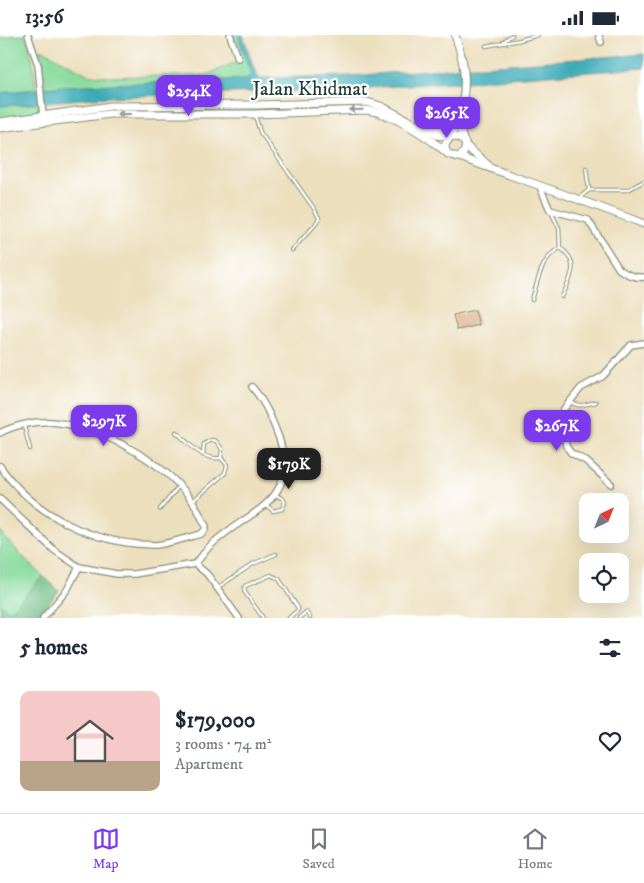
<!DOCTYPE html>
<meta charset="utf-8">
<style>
body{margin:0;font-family:"IM FELL DW Pica",serif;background:#f6f6f7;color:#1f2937;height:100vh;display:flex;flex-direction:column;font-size:19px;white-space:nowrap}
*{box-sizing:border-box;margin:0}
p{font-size:16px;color:#747a83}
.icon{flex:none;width:28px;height:28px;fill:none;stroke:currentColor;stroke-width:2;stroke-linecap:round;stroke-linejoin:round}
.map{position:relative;height:583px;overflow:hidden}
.panel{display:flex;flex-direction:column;background:#fff;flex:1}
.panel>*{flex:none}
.needle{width:32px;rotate:43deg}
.tools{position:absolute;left:579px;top:458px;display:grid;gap:10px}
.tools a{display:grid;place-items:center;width:50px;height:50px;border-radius:10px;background:#fff;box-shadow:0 5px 20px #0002;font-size:25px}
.price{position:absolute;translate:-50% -42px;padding:0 11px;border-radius:10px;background:#7c3aed;color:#fff;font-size:16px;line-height:32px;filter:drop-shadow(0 1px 2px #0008)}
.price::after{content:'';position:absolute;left:50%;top:30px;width:15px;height:11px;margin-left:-8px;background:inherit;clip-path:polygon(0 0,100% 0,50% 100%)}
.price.current{background:#222;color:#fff}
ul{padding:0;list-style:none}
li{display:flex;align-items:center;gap:15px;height:125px;padding:0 20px}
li+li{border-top:1px solid #e0e1e3}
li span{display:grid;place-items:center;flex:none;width:140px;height:100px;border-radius:10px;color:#555}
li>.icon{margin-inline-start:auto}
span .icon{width:60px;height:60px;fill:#fffc;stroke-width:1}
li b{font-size:21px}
h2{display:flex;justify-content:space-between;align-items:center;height:60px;padding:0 20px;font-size:21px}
.status{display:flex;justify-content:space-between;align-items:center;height:35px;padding:0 25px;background:#fff;direction:ltr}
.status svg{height:14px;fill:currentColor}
.tab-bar{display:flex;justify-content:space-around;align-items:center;height:70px;border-top:1px solid #e0e1e3;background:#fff;font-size:14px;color:#747a83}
.tab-bar a{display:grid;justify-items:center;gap:2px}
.tab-bar .current{color:#7c3aed}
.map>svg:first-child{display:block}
.green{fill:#87da9c;stroke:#538c68}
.forest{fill:#6dba84;stroke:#467c5c}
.water{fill:#3babb8;stroke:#2d7476}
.building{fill:#dba981}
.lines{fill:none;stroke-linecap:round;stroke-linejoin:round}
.service-casing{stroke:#868e78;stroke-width:4.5}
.minor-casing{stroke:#868e78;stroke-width:8}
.tertiary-casing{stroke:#868e78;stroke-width:9}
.service{stroke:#fff;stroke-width:2.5}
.minor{stroke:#fff;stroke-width:5.5}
.tertiary{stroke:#fff;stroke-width:7}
.oneway{fill:#8f9e9a}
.labels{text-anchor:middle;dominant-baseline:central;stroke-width:4.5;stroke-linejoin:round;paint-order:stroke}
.street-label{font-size:20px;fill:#1f3d34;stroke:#fff}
</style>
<div class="status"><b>13:56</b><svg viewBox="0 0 49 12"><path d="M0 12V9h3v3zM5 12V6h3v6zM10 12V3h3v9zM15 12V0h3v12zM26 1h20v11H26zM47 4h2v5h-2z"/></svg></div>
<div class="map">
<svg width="644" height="583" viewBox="0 0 644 583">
<rect width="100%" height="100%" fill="#fff"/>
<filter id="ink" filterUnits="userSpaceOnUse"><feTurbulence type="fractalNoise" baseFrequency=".02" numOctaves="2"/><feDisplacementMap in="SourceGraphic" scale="10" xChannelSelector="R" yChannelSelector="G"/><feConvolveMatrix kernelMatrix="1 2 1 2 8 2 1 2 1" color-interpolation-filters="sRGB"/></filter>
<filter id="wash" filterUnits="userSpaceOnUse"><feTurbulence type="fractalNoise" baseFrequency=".0096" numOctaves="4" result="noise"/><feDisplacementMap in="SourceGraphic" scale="20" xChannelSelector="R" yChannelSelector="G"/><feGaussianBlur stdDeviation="1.12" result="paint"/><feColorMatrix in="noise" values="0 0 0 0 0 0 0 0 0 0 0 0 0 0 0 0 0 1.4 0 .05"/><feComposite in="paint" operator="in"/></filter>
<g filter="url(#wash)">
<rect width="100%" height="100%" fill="#ecdfbd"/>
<!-- green -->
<g class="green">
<path d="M 12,0 L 24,0 C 33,14 34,37 36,54 L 0,58 L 0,4 Z"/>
<polygon points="233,0 238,0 251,40 247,44 65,51 45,53 43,28 39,15 43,15 87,39 107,42 206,40 241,25"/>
<polygon points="38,69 40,73 38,79 0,85 0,71"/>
<polygon points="0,496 20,519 43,541 11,576 0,570"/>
</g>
<!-- forest -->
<polygon class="forest" points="43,541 59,556 36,583 0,583 0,570 11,576"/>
<!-- water -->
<polygon class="water" points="238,0 243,0 256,39 261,43 349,41 454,33 460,31 483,31 644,19 644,33 483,45 461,48 452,47 353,54 106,62 0,71 0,58 65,51 247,44 251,39"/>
<g id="blocks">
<!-- building -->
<polygon class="building" points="475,275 479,290 457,295 453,280"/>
</g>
</g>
<g filter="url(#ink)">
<use href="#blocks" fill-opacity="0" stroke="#868e78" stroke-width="1"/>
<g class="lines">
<!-- service casing -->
<g class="service-casing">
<g id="service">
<polyline points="503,7 512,0"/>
<polyline points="486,11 520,5 538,0"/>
<polyline points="255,80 260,97 315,175 319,183 315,190 292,215"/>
<polyline points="586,133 589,155"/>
<polyline points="579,163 589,155 628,155 644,146"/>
<path d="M 560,213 C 581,227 571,242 562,262"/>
<path d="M 532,265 C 538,246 541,222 560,213 L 559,193 L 551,177"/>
<path d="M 571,367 C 578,373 587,369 596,367"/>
<polyline points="24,391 30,414"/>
<path d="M 176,397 C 189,408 202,426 221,423 L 227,430 L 225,438 L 194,465"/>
<polyline points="203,420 204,409 211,405 216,406 222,414 221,423"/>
<polyline points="266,470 273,476 282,474 285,467 283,464 276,460"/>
<polyline points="160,474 179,451"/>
<polyline points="217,553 253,529 276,519"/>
<polyline points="263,583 244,556 245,551 271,540 279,544 298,573 298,575 289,583"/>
<polyline points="299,583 306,577 310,583"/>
</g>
</g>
<!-- minor casing -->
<g class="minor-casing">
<g id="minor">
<polyline points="28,0 38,30 43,81"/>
<polyline points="230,0 238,23"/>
<polyline points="599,0 601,7"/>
<path d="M 540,152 L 550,175 L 588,185 L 619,234 C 627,240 634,243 644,242"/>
<path d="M 0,398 C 15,390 35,386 52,387 C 100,392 165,426 193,467 C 198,474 201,483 206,491 L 205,495 L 201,499 C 186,503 171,508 156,510 C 150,510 143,509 137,509 C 83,504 30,475 0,431"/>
<polyline points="611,449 586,426 571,418 566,411 564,395 560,382 563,375 581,353 603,341 631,310 644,308"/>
<polyline points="0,464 54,515 79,532 117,539 134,539 195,529 207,539 239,583"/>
<path d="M 195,529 C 200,524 204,517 210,511 C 246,475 301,470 279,403 C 272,384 265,367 252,352"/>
<polyline points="43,583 67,555 79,532"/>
</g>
</g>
<!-- tertiary casing -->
<g class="tertiary-casing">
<g id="tertiary">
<polyline points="458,86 463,105"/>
<path d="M 0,87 L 111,71 L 257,70 L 367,67 L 381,71 L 436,100 C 445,102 469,98 465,114 C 464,119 461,121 457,122 L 448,119 C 441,110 448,107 452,99 C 454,95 457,89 458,85 C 468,54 466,30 455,0"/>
<path d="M 0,93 L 110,79 L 255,79 L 367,75 C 392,78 427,101 446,117"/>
<path d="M 428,94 C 442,96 448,92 457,82"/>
<polyline points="466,111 489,131"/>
<path d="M 459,122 C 520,144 583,165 644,189"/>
</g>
</g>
<!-- service -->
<use href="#service" class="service"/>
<!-- minor -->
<use href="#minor" class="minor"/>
<!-- tertiary -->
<use href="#tertiary" class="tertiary"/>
</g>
<!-- one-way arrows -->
<defs><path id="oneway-solid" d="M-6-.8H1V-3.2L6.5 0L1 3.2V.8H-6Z" transform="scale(1.25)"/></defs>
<g class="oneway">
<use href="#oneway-solid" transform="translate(356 75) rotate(178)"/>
<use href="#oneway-solid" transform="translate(124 79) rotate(180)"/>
</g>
</g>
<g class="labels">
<!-- street labels -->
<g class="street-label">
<text x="310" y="54">Jalan Khidmat</text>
</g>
</g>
</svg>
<div class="tools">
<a><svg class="needle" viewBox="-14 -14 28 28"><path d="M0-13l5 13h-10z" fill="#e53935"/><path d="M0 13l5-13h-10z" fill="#747a83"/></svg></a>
<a><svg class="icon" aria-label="locate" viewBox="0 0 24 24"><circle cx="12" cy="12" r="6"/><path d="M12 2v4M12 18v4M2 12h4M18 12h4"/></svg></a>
</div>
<b class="price" style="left:189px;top:82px">$254K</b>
<b class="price" style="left:447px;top:104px">$265K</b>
<b class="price" style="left:104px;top:412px">$297K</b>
<b class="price" style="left:557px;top:417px">$267K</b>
<b class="price current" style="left:289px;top:455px">$179K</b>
</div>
<section class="panel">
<h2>5 homes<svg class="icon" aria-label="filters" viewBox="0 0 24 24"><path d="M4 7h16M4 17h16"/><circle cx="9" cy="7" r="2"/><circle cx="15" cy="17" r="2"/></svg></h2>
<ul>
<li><span style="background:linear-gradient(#f6c9c9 70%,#b9a48a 0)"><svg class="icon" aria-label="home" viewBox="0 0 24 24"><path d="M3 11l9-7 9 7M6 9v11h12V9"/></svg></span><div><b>$179,000</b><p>3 rooms · 74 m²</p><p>Apartment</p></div><svg class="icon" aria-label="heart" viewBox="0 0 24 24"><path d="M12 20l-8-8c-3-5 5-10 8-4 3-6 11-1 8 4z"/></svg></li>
</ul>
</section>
<nav class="tab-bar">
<a class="current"><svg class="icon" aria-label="map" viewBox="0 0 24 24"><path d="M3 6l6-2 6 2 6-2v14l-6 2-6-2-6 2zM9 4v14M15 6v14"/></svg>Map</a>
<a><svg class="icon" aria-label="saved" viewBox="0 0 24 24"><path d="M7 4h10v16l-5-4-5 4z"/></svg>Saved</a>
<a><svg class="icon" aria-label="home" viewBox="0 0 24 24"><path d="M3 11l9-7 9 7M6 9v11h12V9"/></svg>Home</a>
</nav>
